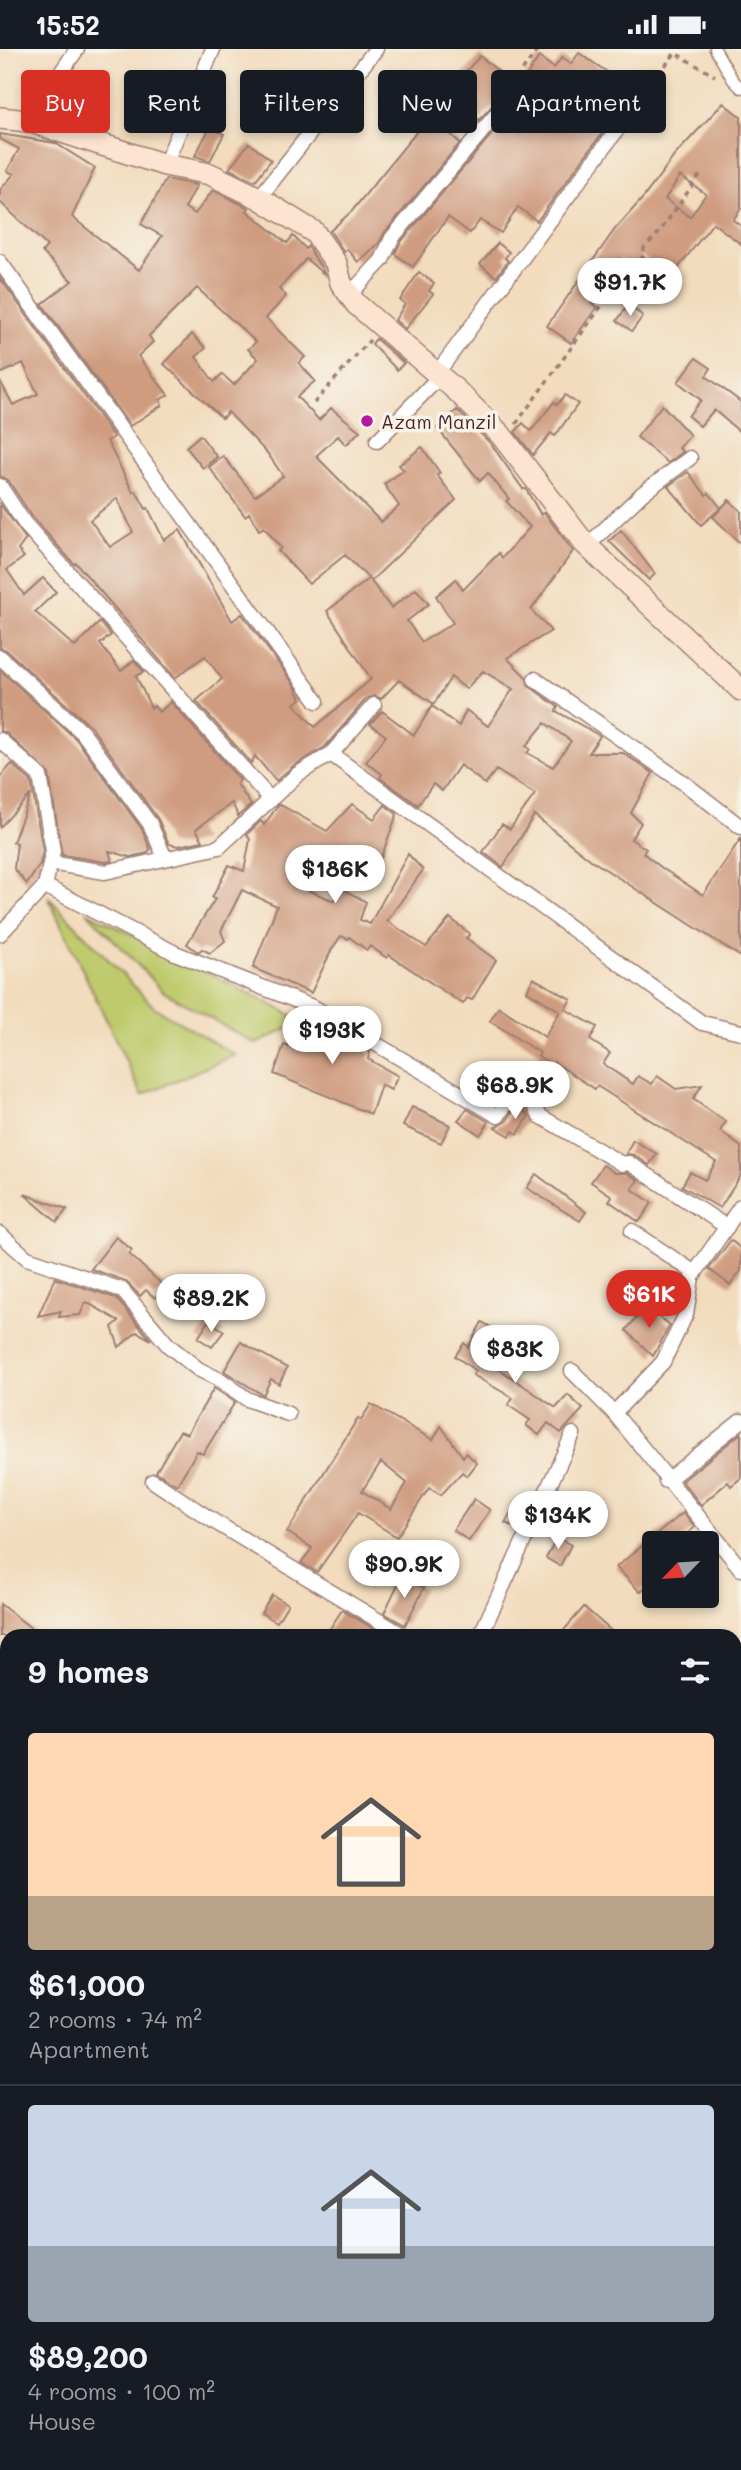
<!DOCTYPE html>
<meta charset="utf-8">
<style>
body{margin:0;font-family:Mali,sans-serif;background:#20242c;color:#f1f3f6;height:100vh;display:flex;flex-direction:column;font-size:26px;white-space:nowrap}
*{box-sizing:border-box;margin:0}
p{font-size:23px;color:#9ea1a6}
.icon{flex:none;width:38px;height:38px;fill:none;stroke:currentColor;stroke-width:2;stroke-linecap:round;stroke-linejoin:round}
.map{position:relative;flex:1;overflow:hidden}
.details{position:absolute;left:0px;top:1580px;width:742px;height:842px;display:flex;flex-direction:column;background:#171b24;border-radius:21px 21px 0 0;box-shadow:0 4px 10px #0003}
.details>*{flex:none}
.hud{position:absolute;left:21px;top:21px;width:700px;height:63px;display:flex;gap:14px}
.needle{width:46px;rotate:245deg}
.controls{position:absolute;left:642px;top:1482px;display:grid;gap:14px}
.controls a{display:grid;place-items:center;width:77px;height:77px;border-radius:7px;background:#171b24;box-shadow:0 4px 10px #0003;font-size:35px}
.price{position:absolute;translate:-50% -60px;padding:0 16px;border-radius:24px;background:#fff;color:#222;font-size:23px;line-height:46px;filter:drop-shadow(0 2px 4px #0008)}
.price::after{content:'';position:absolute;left:50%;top:42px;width:21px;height:16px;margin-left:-10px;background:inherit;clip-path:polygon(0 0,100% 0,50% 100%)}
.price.current{background:#d93025;color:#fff}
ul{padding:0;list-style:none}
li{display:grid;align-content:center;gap:14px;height:371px;padding:0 28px}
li+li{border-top:2px solid #363941}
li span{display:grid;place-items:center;height:217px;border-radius:7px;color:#555}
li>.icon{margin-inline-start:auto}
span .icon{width:126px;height:126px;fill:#fffc;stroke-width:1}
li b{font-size:30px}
h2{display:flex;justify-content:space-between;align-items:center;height:84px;padding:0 28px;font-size:30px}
.chip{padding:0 24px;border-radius:7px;background:#171b24;box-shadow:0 4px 10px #0003;font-size:24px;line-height:63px}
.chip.current{background:#d93025;color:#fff}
.status{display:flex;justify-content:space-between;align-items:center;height:49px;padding:0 35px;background:#171b24;direction:ltr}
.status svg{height:19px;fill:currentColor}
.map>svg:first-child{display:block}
.green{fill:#beca6c;stroke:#84744c;stroke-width:2}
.building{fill:#cf9c80;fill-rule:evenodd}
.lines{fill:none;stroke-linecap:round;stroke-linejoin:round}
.service-casing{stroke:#9e7e74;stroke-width:10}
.pedestrian-casing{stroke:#9e7e74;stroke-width:13}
.minor-casing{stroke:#9e7e74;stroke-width:17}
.secondary-casing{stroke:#9e7e74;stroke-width:24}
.trunk-casing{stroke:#9e7e74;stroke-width:27}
.path{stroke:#9e7e74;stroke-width:3.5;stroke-dasharray:5 5;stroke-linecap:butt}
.service{stroke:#fff;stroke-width:7}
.pedestrian{stroke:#fff;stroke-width:10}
.minor{stroke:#fff;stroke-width:14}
.secondary{stroke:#fde4d1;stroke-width:21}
.trunk{stroke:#fbbb8c;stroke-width:24}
.poi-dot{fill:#b5179e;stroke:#f7f3e8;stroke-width:2.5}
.labels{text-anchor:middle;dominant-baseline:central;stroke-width:7;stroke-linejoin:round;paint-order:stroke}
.poi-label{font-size:19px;fill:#4a1f2b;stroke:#f7f3e8;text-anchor:start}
</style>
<div class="status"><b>15:52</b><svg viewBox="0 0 49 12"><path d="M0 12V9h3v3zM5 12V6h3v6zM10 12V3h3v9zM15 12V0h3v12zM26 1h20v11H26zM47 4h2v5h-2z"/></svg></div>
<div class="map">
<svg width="741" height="2421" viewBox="0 0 741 2421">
<rect width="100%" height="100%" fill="#f7f3e8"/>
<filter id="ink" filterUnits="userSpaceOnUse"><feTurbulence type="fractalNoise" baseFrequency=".0143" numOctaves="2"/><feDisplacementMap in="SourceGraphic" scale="14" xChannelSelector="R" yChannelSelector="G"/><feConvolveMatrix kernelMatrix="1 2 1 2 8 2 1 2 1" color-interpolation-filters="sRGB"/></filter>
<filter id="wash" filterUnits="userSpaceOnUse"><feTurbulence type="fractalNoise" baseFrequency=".00686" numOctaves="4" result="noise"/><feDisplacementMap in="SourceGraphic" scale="28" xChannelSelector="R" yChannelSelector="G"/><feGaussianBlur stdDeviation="1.57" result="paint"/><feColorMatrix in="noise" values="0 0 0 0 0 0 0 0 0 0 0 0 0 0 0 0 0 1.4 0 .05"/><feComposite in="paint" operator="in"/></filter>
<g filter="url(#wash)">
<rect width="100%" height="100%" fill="#f2dcbd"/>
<!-- green -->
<g class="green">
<polygon points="48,848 154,958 235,1006 142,1046"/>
<polygon points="87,863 292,966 291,978 256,995 164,943"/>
</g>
<g id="blocks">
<!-- building -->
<g class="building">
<polygon points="579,4 631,39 620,53 623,56 537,172 518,158 501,184 480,171 470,184 448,168 413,218 395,205 400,194 507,67 509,57 497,52 479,71 460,59 442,77 460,94 385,183 379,194 358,213 347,200 344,203 330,182 352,162 422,76 420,74 437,54 440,57 453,36 480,7 518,39 539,8 554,19 562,8 571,15"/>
<path d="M 723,54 L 741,68 L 741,159 L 733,171 L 741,177 L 741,195 L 713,174 L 671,228 L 642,207 L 634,220 L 620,210 L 591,254 L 597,258 L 571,294 L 547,277 L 615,180 L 643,149 L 675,106 ZM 680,127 L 706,145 L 690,168 L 665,150 Z"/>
<polygon points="210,78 224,85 210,112 195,107"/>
<path d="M 0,85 L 55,94 L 95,119 L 72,168 L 139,221 L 162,187 L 141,175 L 166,130 L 197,136 L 185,159 L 195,165 L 213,141 L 249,159 L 247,162 L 287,194 L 293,187 L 306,200 L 308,197 L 326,227 L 306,210 L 279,240 L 286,247 L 266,269 L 305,308 L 299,314 L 315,332 L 297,348 L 319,371 L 331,359 L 360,382 L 346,396 L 338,387 L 316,407 L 381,473 L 399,457 L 384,435 L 404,421 L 399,416 L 422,398 L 440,424 L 437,426 L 456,451 L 371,532 L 391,559 L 416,540 L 429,555 L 407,572 L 422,593 L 453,574 L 436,547 L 456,530 L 463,541 L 499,504 L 502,509 L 530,478 L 506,452 L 509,450 L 488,424 L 480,432 L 437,379 L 457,361 L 491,395 L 523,440 L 526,440 L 541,466 L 544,463 L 573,502 L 531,561 L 551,582 L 507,609 L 526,628 L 529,637 L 558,658 L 556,662 L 600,687 L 589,704 L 623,704 L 653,724 L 631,764 L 641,774 L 631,790 L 646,800 L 643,804 L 662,819 L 703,846 L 741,789 L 741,908 L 591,811 L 534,766 L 503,818 L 483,803 L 502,775 L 510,780 L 535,745 L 496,721 L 485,735 L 460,716 L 442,742 L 433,735 L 418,756 L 380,729 L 382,725 L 366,713 L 386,687 L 370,675 L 382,662 L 414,686 L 432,657 L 459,677 L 466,661 L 488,677 L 513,640 L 483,622 L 466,640 L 451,628 L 434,655 L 399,631 L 381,650 L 375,647 L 367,649 L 325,698 L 293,717 L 276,732 L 255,707 L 251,714 L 196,652 L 222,630 L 205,607 L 175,629 L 76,514 L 74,515 L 33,469 L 8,431 L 0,427 L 0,332 L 13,356 L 38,345 L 23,314 L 0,325 L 0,229 L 114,388 L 107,392 L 133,443 L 136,442 L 146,460 L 148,459 L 164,491 L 180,481 L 232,572 L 242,565 L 295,637 L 301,650 L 294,655 L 315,678 L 371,630 L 327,562 L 369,530 L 345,506 L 309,535 L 278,502 L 281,499 L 264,478 L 259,481 L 249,464 L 245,467 L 209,418 L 223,407 L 255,447 L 283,427 L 268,405 L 228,363 L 222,369 L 164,315 L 192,285 L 206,299 L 196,308 L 214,333 L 222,325 L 234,336 L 258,310 L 248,300 L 256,293 L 197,239 L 149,287 L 153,293 L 138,307 L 168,346 L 160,351 L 162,356 L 130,377 L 42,255 L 72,232 L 42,203 L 47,197 L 0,153 L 0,141 L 14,125 L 7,122 L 19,100 L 0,90 ZM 117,449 L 133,483 L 110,498 L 90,471 ZM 545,674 L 571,692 L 553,718 L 527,704 L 530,700 L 526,697 Z"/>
<polygon points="249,94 271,111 255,132 229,120"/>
<polygon points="498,194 509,203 505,209 508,212 496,228 480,215"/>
<polygon points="419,223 434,234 429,242 433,245 405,280 395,271 405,255 400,251"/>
<polygon points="628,256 643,267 632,282 617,272"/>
<polygon points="376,290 404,314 397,321 372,295"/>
<polygon points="696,309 711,319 706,327 741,353 741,384 714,361 700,377 688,367 701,351 678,333"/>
<polygon points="565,346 578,355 555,387 551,384 533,406 515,383 523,374 531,382 554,353 557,356"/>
<polygon points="662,356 690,386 679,399 683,403 668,414 637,388"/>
<polygon points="200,386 217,408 203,419 186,398"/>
<polygon points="688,423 706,446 709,444 721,459 701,476 668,437"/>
<polygon points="729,451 741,462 741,495 713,468"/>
<polygon points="0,455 26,490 18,501 24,508 7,521 24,546 43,529 56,543 35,563 75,598 100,573 111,586 100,595 121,622 134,611 144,623 136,627 151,659 154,657 159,663 171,653 240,731 237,735 251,756 238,767 232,754 196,780 203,792 178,797 169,795 158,770 91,678 6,601 0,599"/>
<polygon points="621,481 655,525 649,531 609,492"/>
<polygon points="0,621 76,690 142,780 150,800 148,804 130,808 109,802 112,812 105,813 62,806 49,725 6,684 0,682"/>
<polygon points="12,715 31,732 43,802 40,815 27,835 14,820 17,794 13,793 31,745 0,778 0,728"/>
<polygon points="279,755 327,782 352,755 374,770 385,756 397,765 376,822 366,817 362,824 318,802 300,838 334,852 341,839 366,853 360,871 370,875 408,805 423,821 387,872 426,898 450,869 470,885 466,889 496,911 472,951 467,949 463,955 389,906 387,909 370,897 367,901 349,888 348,890 341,887 332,900 311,944 253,919 277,857 242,841 221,882 225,892 210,904 202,900 198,903 187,895 215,850 212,849 229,816 244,822 250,791 247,785 261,772 264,776"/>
<polygon points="533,929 571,950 565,960 597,978 590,991 610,1004 603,1015 633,1035 638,1027 652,1035 657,1027 676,1040 702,1036 693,1050 726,1073 720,1082 741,1098 741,1126 720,1159 682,1137 690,1123 705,1131 716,1113 597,1037 595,1040 554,1013 553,1016 538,1007 540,1004 490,972 499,958 545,988 560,962 527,942"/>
<polygon points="296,968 324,975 322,978 370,1003 368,1010 398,1027 391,1041 381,1036 371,1065 274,1025 284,996 288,998"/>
<polygon points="518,1054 529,1067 518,1085 513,1082 510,1087 495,1078 506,1073"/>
<polygon points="412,1058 450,1076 441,1094 403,1077"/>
<polygon points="467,1060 489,1073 480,1086 458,1071"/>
<polygon points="633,1091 657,1105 649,1116 634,1106 626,1105"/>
<polygon points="603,1116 615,1124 627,1124 638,1131 632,1140 652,1154 639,1173 609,1152 612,1147 591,1133"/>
<polygon points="536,1125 586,1163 580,1172 527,1139"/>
<polygon points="24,1145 67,1160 57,1173"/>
<polygon points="116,1188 132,1201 129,1205 165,1238 155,1249 146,1241 140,1247 126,1232 91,1220"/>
<polygon points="731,1191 741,1200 741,1222 730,1236 709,1220"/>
<polygon points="55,1229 116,1249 151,1291 137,1283 119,1298 112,1278 119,1272 86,1253 80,1266 59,1268 61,1262 38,1267"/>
<polygon points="646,1258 670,1276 653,1307 626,1281"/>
<polygon points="209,1272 224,1282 212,1298 198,1289"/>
<polygon points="482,1273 501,1284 486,1311 556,1359 568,1346 583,1360 561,1384 548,1374 539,1386 526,1376 530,1371 508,1356 513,1349 473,1326 476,1322 455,1307 464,1294 468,1298"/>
<polygon points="241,1293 287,1319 279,1335 271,1330 263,1346 224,1322"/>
<polygon points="214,1339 235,1353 203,1405 197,1402 177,1436 156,1423 180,1382 187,1385"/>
<path d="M 371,1355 L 433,1391 L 441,1377 L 463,1408 L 466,1404 L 477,1414 L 467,1427 L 462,1423 L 441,1446 L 429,1439 L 397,1488 L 358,1464 L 317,1523 L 301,1514 L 312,1499 L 287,1483 L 358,1369 L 361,1371 ZM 381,1413 L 407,1434 L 391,1460 L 362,1442 Z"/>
<polygon points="741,1384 741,1429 731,1437 728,1433 701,1456 682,1432"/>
<polygon points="474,1450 490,1461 469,1492 453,1481"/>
<polygon points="519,1450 529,1457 519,1480 505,1474"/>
<polygon points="683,1464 695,1478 676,1494 654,1494 654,1531 640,1543 616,1518"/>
<polygon points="557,1488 571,1496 560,1517 546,1509"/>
<polygon points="402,1527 424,1539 405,1576 384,1564"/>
<polygon points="272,1546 288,1555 277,1573 261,1564"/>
<polygon points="0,1555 41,1587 0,1587"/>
<polygon points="584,1558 617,1587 559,1587"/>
<polygon points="342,1561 386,1587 325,1587"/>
</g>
</g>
</g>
<g filter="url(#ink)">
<use href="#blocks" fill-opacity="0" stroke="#9e7e74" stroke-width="2"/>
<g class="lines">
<!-- service casing -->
<g class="service-casing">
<g id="service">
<polyline points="0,1791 7,1795"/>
<polyline points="735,1865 741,1860"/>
<polyline points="735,1898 741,1907"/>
<polyline points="735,2084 741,2093"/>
<polyline points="735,2174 741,2183"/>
</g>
</g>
<!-- pedestrian casing -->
<g class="pedestrian-casing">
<polyline id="pedestrian" points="715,0 733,31 741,39"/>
</g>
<!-- minor casing -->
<g class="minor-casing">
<g id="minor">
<polyline points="28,72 77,0"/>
<polyline points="165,116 213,0"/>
<polyline points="259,149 376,0"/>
<polyline points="0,213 317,652"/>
<polyline points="349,246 382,211 392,189 500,61"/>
<polyline points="377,392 440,327 440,320 656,28"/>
<polyline points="0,437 25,475 271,751"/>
<polyline points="587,497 643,444 690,409"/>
<polyline points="0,608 83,684 150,775 165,809"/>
<polyline points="535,630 684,734 741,778"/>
<polyline points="0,691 40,727 53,802 45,837 0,885"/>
<polyline points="331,705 702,974 741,983"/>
<polyline points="50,814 105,823 219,798 298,725 331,705 374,656"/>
<polyline points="45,837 175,904 315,959 498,1067 515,1041 533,1053 540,1067 622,1115 629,1114 727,1178"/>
<polyline points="632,1182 695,1224"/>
<polyline points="0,1185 27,1209 122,1241 168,1296 198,1320 222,1332 247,1350 288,1365"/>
<polyline points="572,1322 614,1364 663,1313 686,1265 692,1228 741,1157"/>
<polyline points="614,1364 741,1520"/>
<polyline points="153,1432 215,1473 404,1587"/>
<polyline points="666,1432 741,1372"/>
<polyline points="480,1587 573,1385"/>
<polyline points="638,2415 646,2421"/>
<polyline points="181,2421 184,2415"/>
<polyline points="524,2421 528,2415"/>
</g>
</g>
<!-- secondary casing -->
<g class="secondary-casing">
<polyline id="secondary" points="0,69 28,72 165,116 210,125 259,149 314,183 336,214 341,234 356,255 457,342 501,386 585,495 741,641"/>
</g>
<!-- trunk casing -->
<g class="trunk-casing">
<g id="trunk">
<polyline points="735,1695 741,1692"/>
<polyline points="0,1974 7,1971"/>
</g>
</g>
<!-- path -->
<g class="path">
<polyline points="665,17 675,4 715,27"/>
<polyline points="505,46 538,0"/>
<polyline points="314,354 370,291"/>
<polyline points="516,375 626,223 636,222 643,213 644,199 658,185 702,123"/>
</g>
<!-- service -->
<use href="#service" class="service"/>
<!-- pedestrian -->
<use href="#pedestrian" class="pedestrian"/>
<!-- minor -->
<use href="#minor" class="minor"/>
<!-- secondary -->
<use href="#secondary" class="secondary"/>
<!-- trunk -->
<use href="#trunk" class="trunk"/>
</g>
</g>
<!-- markers -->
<circle class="poi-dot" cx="367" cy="372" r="7"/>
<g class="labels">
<!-- poi labels -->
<g class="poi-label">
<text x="381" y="372">Azam Manzil</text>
</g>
</g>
</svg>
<div class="controls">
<a><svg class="needle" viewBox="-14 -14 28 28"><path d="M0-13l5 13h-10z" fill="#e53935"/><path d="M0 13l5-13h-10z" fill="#9ea1a6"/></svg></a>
</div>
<b class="price" style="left:630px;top:269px">$91.7K</b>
<b class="price" style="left:335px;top:856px">$186K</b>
<b class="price" style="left:332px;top:1017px">$193K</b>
<b class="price" style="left:515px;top:1072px">$68.9K</b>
<b class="price current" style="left:649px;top:1281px">$61K</b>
<b class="price" style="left:211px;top:1285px">$89.2K</b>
<b class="price" style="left:515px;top:1336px">$83K</b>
<b class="price" style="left:558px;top:1502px">$134K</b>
<b class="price" style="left:404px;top:1551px">$90.9K</b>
<div class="hud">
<a class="chip current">Buy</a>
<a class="chip">Rent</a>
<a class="chip">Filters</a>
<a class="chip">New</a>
<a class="chip">Apartment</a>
</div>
<section class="details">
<h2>9 homes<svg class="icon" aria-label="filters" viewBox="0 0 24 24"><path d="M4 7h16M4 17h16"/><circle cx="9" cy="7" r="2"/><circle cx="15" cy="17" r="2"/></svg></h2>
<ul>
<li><span style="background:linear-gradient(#ffd9b3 75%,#b9a48a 0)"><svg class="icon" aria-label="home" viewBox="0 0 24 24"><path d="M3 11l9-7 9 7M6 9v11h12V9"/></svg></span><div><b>$61,000</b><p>2 rooms · 74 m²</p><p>Apartment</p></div></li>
<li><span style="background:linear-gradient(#c9d6e8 65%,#9aa5b1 0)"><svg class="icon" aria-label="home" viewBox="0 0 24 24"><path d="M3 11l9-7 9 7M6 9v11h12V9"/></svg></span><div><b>$89,200</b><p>4 rooms · 100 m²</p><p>House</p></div></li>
</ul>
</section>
</div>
